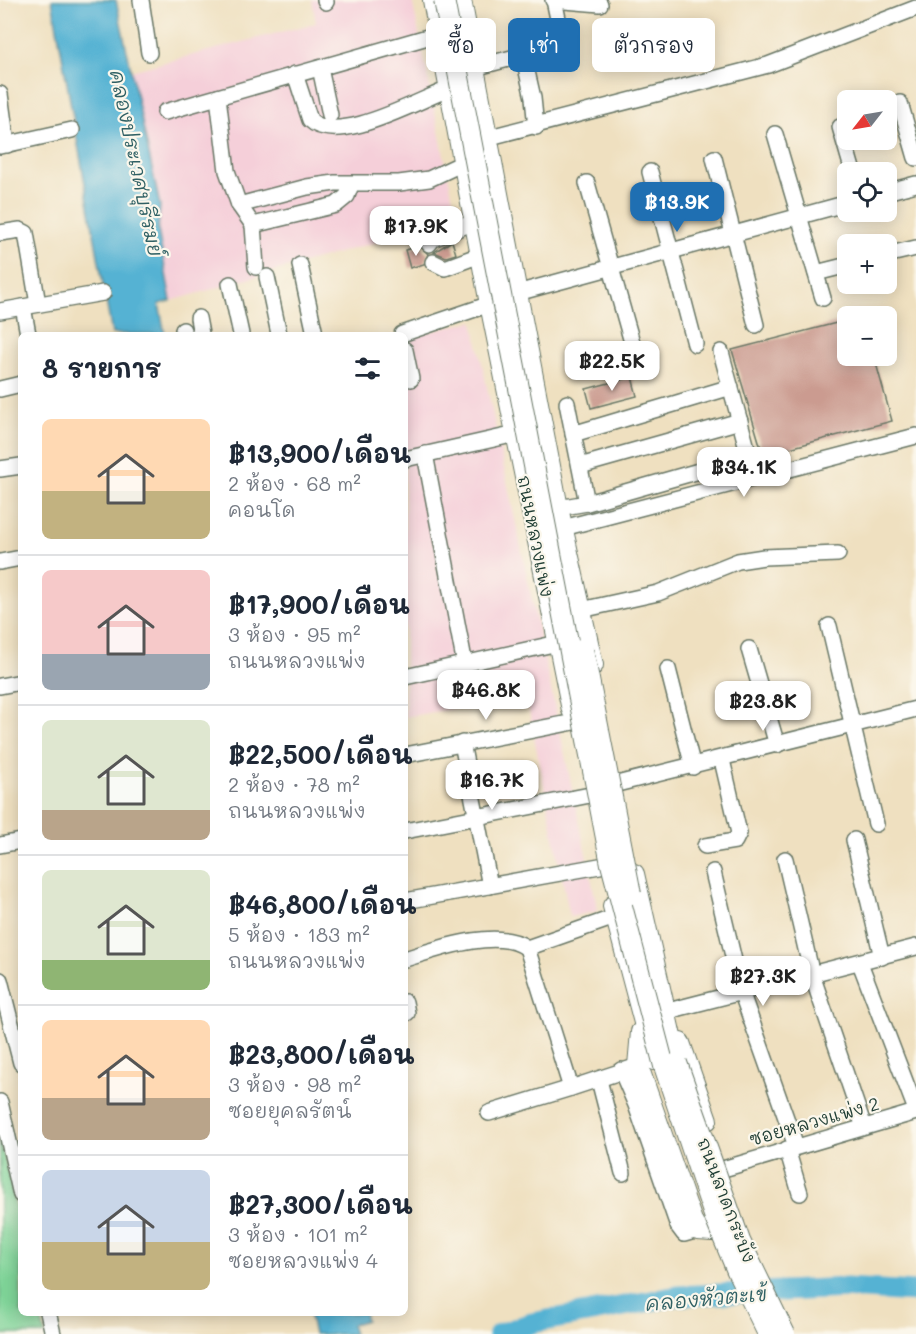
<!DOCTYPE html>
<html lang="th">
<meta charset="utf-8">
<style>
body{margin:0;font-family:Mali,"Playpen Sans Thai",sans-serif;background:#f2f2f3;color:#1f2937;height:100vh;display:flex;flex-direction:column;font-size:22px;white-space:nowrap}
*{box-sizing:border-box;margin:0}
p{font-size:20px;color:#747a83}
.icon{flex:none;width:33px;height:33px;fill:none;stroke:currentColor;stroke-width:2;stroke-linecap:round;stroke-linejoin:round}
.map{position:relative;flex:1;overflow:hidden}
.details{position:absolute;left:18px;top:332px;width:390px;height:984px;display:flex;flex-direction:column;background:#fff;border-radius:9px;box-shadow:0 3px 15px #0003}
.details>*{flex:none}
.banner{position:absolute;left:426px;top:18px;width:399px;height:54px;display:flex;gap:12px}
.needle{width:39px;rotate:239deg}
.controls{position:absolute;left:837px;top:90px;display:grid;gap:12px}
.controls a{display:grid;place-items:center;width:60px;height:60px;border-radius:9px;background:#fff;box-shadow:0 3px 15px #0003;font-size:30px}
.price{position:absolute;translate:-50% -51px;padding:0 14px;border-radius:12px;background:#fff;color:#222;font-size:20px;line-height:39px;filter:drop-shadow(0 2px 3px #0008)}
.price::after{content:'';position:absolute;left:50%;top:36px;width:18px;height:14px;margin-left:-9px;background:inherit;clip-path:polygon(0 0,100% 0,50% 100%)}
.price.on{background:#1f6fb2;color:#fff}
ul{padding:0;list-style:none}
li{display:flex;align-items:center;gap:18px;height:150px;padding:0 24px}
li+li{border-top:2px solid #e0e1e3}
li span{display:grid;place-items:center;flex:none;width:168px;height:120px;border-radius:9px;color:#555}
li>.icon{margin-inline-start:auto}
span .icon{width:72px;height:72px;fill:#fffc;stroke-width:1}
li b{font-size:26px}
h2{display:flex;justify-content:space-between;align-items:center;height:72px;padding:0 24px;font-size:26px}
.chip{padding:0 21px;border-radius:9px;background:#fff;box-shadow:0 3px 15px #0003;font-size:21px;line-height:54px}
.chip.on{background:#1f6fb2;color:#fff}
.map>svg:first-child{display:block}
.built{fill:#f5cfd9}
.green{fill:#7ed397;stroke:#4e8866;stroke-width:1.5}
.water{fill:#55b2d3;stroke:#3a7884;stroke-width:1.5}
.lines{fill:none;stroke-linecap:round;stroke-linejoin:round}
.river{stroke:#55b2d3;stroke-width:21}
.building{fill:#cb9b90}
.minor-casing{stroke:#687665;stroke-width:18}
.major-casing{stroke:#687665;stroke-width:22}
.minor{stroke:#fff;stroke-width:15}
.major{stroke:#fff;stroke-width:20}
.major-bridge-casing{stroke:#687665;stroke-width:22;stroke-linecap:butt}
.major-bridge{stroke:#fff;stroke-width:20}
.labels{text-anchor:middle;dominant-baseline:central;stroke-width:4.5;stroke-linejoin:round;paint-order:stroke}
.street-label{font-size:18px;fill:#1f3d34;stroke:#fbf7ec}
.water-label{font-size:20px;font-style:italic;fill:#2f6064;stroke:#fbf7ec}
</style>
<div class="map">
<svg width="916" height="1334" viewBox="0 0 916 1334">
<rect width="100%" height="100%" fill="#fbf7ec"/>
<filter id="ink" filterUnits="userSpaceOnUse"><feTurbulence type="fractalNoise" baseFrequency=".0167" numOctaves="2"/><feDisplacementMap in="SourceGraphic" scale="12" xChannelSelector="R" yChannelSelector="G"/><feConvolveMatrix kernelMatrix="1 2 1 2 8 2 1 2 1" color-interpolation-filters="sRGB"/></filter>
<filter id="wash" filterUnits="userSpaceOnUse"><feTurbulence type="fractalNoise" baseFrequency=".008" numOctaves="4" result="noise"/><feDisplacementMap in="SourceGraphic" scale="24" xChannelSelector="R" yChannelSelector="G"/><feGaussianBlur stdDeviation="1.35" result="paint"/><feColorMatrix in="noise" values="0 0 0 0 0 0 0 0 0 0 0 0 0 0 0 0 0 1.4 0 .05"/><feComposite in="paint" operator="in"/></filter>
<g filter="url(#wash)">
<rect width="100%" height="100%" fill="#efe0c0"/>
<!-- built -->
<g class="built">
<polygon points="312,0 412,0 457,219 171,301 158,230 160,206 131,71 316,23"/>
<polygon points="473,321 598,911 570,917 526,696 405,717 405,338"/>
</g>
<!-- green -->
<polygon class="green" points="0,1139 21,1230 21,1312 40,1313 45,1334 0,1334"/>
<!-- water -->
<g class="water">
<polygon points="52,0 116,0 160,206 158,230 171,301 159,304 165,334 112,334"/>
<polygon points="309,1313 364,1313 366,1320 351,1325 354,1334 314,1334"/>
</g>
<g class="lines">
<!-- river -->
<polyline class="river" points="499,1334 532,1323 678,1296 846,1288 916,1292"/>
</g>
<g id="blocks">
<!-- building -->
<g class="building">
<polygon points="452,241 456,254 446,257 434,252"/>
<polygon points="420,246 428,254 424,264 410,268 405,250"/>
<polygon points="848,320 848,356 874,356 892,421 763,455 732,350"/>
<polygon points="632,377 637,396 591,408 586,389"/>
</g>
</g>
</g>
<g filter="url(#ink)">
<use href="#blocks" fill-opacity="0" stroke="#687665" stroke-width="1.5"/>
<g class="lines">
<!-- minor casing -->
<g class="minor-casing">
<g id="minor">
<polyline points="141,0 149,53"/>
<polyline points="325,0 326,2"/>
<polyline points="553,0 600,4"/>
<polyline points="523,54 533,98 536,127"/>
<polyline points="320,68 330,115"/>
<polyline points="474,68 542,50 560,42 560,28 554,0"/>
<path d="M 295,74 L 310,120 C 337,147 418,100 449,89"/>
<polyline points="0,94 7,145"/>
<polyline points="218,97 227,171 239,205 307,187 335,183 399,183 429,179 463,163"/>
<polyline points="900,103 916,158"/>
<polyline points="165,112 438,34"/>
<polyline points="840,127 853,172"/>
<polyline points="775,134 823,298"/>
<polyline points="486,138 768,65 916,8"/>
<polyline points="0,146 72,130"/>
<polyline points="714,158 756,325"/>
<polyline points="650,172 695,344"/>
<polyline points="587,183 635,353"/>
<polyline points="886,192 916,184"/>
<polyline points="239,205 253,225 336,205 347,196 351,185"/>
<polyline points="253,225 256,267"/>
<polyline points="0,233 20,230 26,233 38,304"/>
<polyline points="429,244 433,239 474,222"/>
<polyline points="886,255 916,248"/>
<polyline points="433,262 445,268 480,255"/>
<polyline points="300,265 315,334"/>
<polyline points="816,273 848,265"/>
<polyline points="267,277 279,334"/>
<polyline points="230,284 241,334"/>
<polyline points="517,293 848,203"/>
<polyline points="23,307 28,334"/>
<polyline points="0,311 103,293"/>
<polyline points="198,318 201,334"/>
<polyline points="183,330 184,334"/>
<polyline points="402,334 490,304"/>
<polyline points="405,350 411,379"/>
<polyline points="0,389 21,384"/>
<polyline points="567,403 587,503"/>
<polyline points="573,434 731,387"/>
<polyline points="425,454 465,665"/>
<polyline points="405,459 516,434"/>
<polyline points="580,466 740,421"/>
<polyline points="0,469 21,466"/>
<polyline points="558,508 587,503 741,459 746,455 747,448 721,352"/>
<polyline points="563,528 916,436"/>
<polyline points="0,562 21,558"/>
<polyline points="581,610 658,593 738,561 764,557 838,554"/>
<polyline points="829,626 876,824"/>
<polyline points="749,649 777,745"/>
<polyline points="668,669 693,767"/>
<polyline points="405,677 558,643"/>
<polyline points="0,686 21,682"/>
<polyline points="462,743 490,886"/>
<polyline points="405,755 574,722"/>
<polyline points="617,784 916,709"/>
<polyline points="405,831 590,795"/>
<polyline points="854,840 882,957"/>
<polyline points="0,845 21,841"/>
<polyline points="705,846 735,841 739,833 722,760"/>
<polyline points="785,859 812,975 864,1127"/>
<polyline points="713,872 742,994 796,1146"/>
<polyline points="405,901 605,865"/>
<polyline points="615,917 527,948 571,1088 638,1066"/>
<path d="M 405,959 C 437,949 498,927 527,948"/>
<polyline points="860,963 916,1110"/>
<polyline points="0,980 21,1063"/>
<polyline points="405,1002 407,1013"/>
<polyline points="664,1012 916,947"/>
<polyline points="621,1070 636,1105 678,1226 684,1234 698,1230"/>
<polyline points="599,1080 623,1173"/>
<polyline points="0,1102 21,1195"/>
<polyline points="489,1113 571,1088"/>
<polyline points="787,1149 800,1193"/>
<polyline points="723,1169 916,1112"/>
<polyline points="48,1312 53,1334"/>
</g>
</g>
<!-- major casing -->
<g class="major-casing">
<g id="major">
<polyline points="433,0 490,304 572,710"/>
<polyline points="461,0 558,508 593,665"/>
<polyline points="634,874 677,1063"/>
<polyline points="613,906 654,1060"/>
<polyline points="641,1032 638,1066 692,1221 698,1230 712,1231 734,1224"/>
<polyline points="680,1043 707,1120"/>
</g>
</g>
<!-- minor -->
<use href="#minor" class="minor"/>
<!-- major -->
<use href="#major" class="major"/>
<!-- major-bridge casing -->
<g class="major-bridge-casing">
<g id="major-bridge">
<polyline points="444,0 611,864 664,1066 715,1218 737,1271 768,1334"/>
<polyline points="583,649 631,894"/>
<polyline points="677,1063 740,1241 785,1334"/>
</g>
</g>
<!-- major-bridge -->
<use href="#major-bridge" class="major-bridge"/>
</g>
</g>
<g class="labels">
<!-- street labels -->
<g class="street-label">
<text transform="translate(536 536) rotate(79)">ถนนหลวงแพ่ง</text>
<text transform="translate(814 1121) rotate(-16)">ซอยหลวงแพ่ง 2</text>
<text transform="translate(727 1200) rotate(69)">ถนนลาดกระบัง</text>
</g>
<!-- water labels -->
<g class="water-label">
<text transform="translate(137 163) rotate(78)">คลองประเวศบุรีรมย์</text>
<text transform="translate(706 1298) rotate(-5)">คลองหัวตะเข้</text>
</g>
</g>
</svg>
<div class="controls">
<a><svg class="needle" viewBox="-14 -14 28 28"><path d="M0-13l5 13h-10z" fill="#e53935"/><path d="M0 13l5-13h-10z" fill="#747a83"/></svg></a>
<a><svg class="icon" aria-label="locate" viewBox="0 0 24 24"><circle cx="12" cy="12" r="6"/><path d="M12 2v4M12 18v4M2 12h4M18 12h4"/></svg></a>
<a>+</a>
<a>−</a>
</div>
<b class="price on" style="left:677px;top:233px">฿13.9K</b>
<b class="price" style="left:416px;top:257px">฿17.9K</b>
<b class="price" style="left:612px;top:392px">฿22.5K</b>
<b class="price" style="left:744px;top:498px">฿34.1K</b>
<b class="price" style="left:486px;top:721px">฿46.8K</b>
<b class="price" style="left:763px;top:732px">฿23.8K</b>
<b class="price" style="left:492px;top:811px">฿16.7K</b>
<b class="price" style="left:763px;top:1007px">฿27.3K</b>
<div class="banner">
<a class="chip">ซื้อ</a>
<a class="chip on">เช่า</a>
<a class="chip">ตัวกรอง</a>
</div>
<section class="details">
<h2>8 รายการ<svg class="icon" aria-label="filters" viewBox="0 0 24 24"><path d="M4 7h16M4 17h16"/><circle cx="9" cy="7" r="2"/><circle cx="15" cy="17" r="2"/></svg></h2>
<ul>
<li><span style="background:linear-gradient(#ffd9b3 60%,#c2b280 0)"><svg class="icon" aria-label="home" viewBox="0 0 24 24"><path d="M3 11l9-7 9 7M6 9v11h12V9"/></svg></span><div><b>฿13,900/เดือน</b><p>2 ห้อง · 68 m²</p><p>คอนโด</p></div></li>
<li><span style="background:linear-gradient(#f6c9c9 70%,#9aa5b1 0)"><svg class="icon" aria-label="home" viewBox="0 0 24 24"><path d="M3 11l9-7 9 7M6 9v11h12V9"/></svg></span><div><b>฿17,900/เดือน</b><p>3 ห้อง · 95 m²</p><p>ถนนหลวงแพ่ง</p></div></li>
<li><span style="background:linear-gradient(#dfe7d0 75%,#b9a48a 0)"><svg class="icon" aria-label="home" viewBox="0 0 24 24"><path d="M3 11l9-7 9 7M6 9v11h12V9"/></svg></span><div><b>฿22,500/เดือน</b><p>2 ห้อง · 78 m²</p><p>ถนนหลวงแพ่ง</p></div></li>
<li><span style="background:linear-gradient(#dfe7d0 75%,#8fb573 0)"><svg class="icon" aria-label="home" viewBox="0 0 24 24"><path d="M3 11l9-7 9 7M6 9v11h12V9"/></svg></span><div><b>฿46,800/เดือน</b><p>5 ห้อง · 183 m²</p><p>ถนนหลวงแพ่ง</p></div></li>
<li><span style="background:linear-gradient(#ffd9b3 65%,#b9a48a 0)"><svg class="icon" aria-label="home" viewBox="0 0 24 24"><path d="M3 11l9-7 9 7M6 9v11h12V9"/></svg></span><div><b>฿23,800/เดือน</b><p>3 ห้อง · 98 m²</p><p>ซอยยุคลรัตน์</p></div></li>
<li><span style="background:linear-gradient(#c9d6e8 60%,#c2b280 0)"><svg class="icon" aria-label="home" viewBox="0 0 24 24"><path d="M3 11l9-7 9 7M6 9v11h12V9"/></svg></span><div><b>฿27,300/เดือน</b><p>3 ห้อง · 101 m²</p><p>ซอยหลวงแพ่ง 4</p></div></li>
</ul>
</section>
</div>
